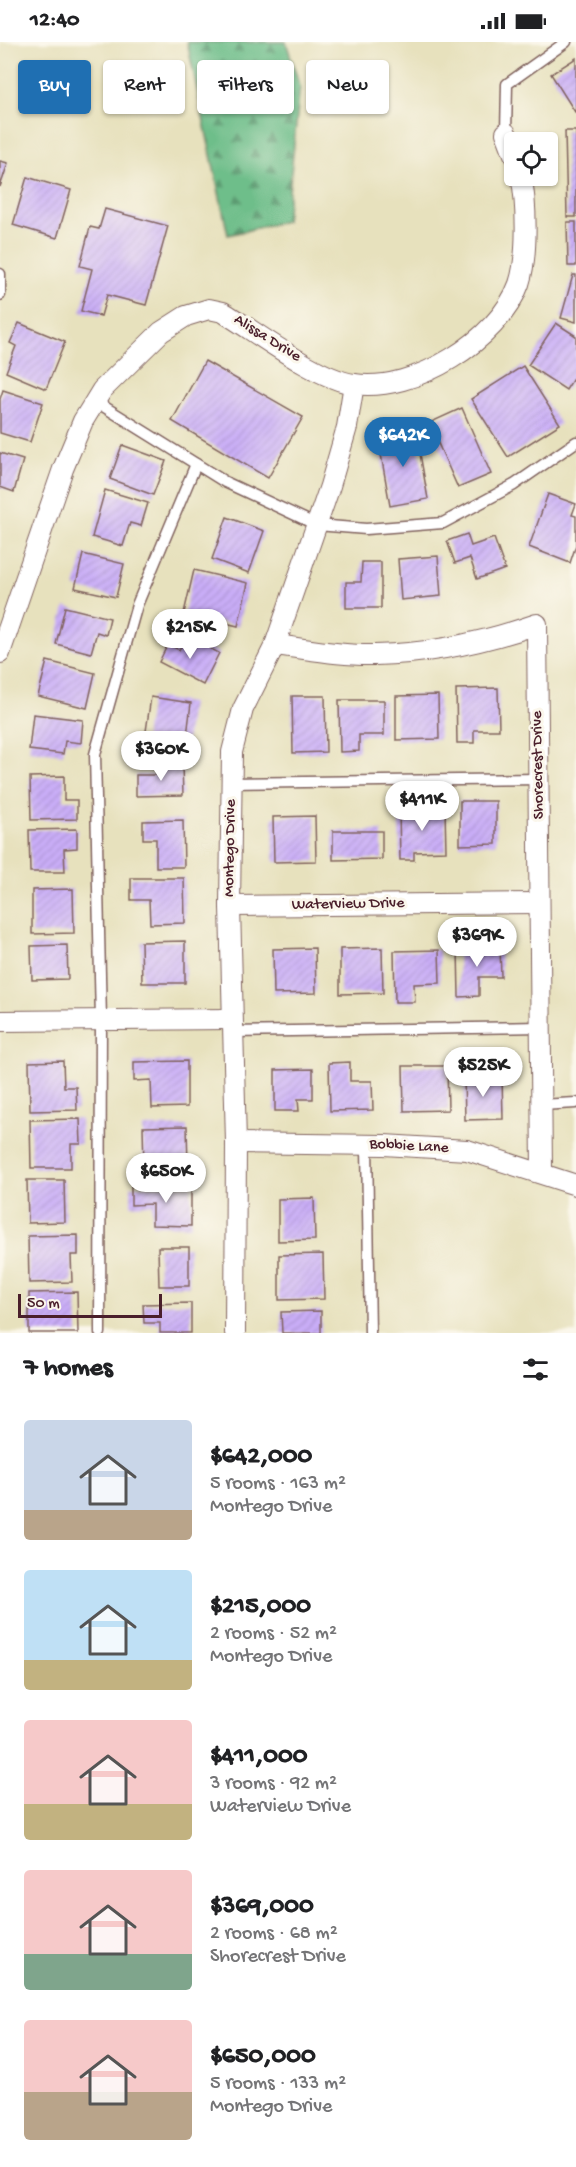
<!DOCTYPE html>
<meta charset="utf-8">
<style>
body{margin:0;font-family:"Gochi Hand",sans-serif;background:#f6f6f6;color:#202124;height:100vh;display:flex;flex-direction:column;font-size:22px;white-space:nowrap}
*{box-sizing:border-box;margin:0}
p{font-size:20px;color:#757577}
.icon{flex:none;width:33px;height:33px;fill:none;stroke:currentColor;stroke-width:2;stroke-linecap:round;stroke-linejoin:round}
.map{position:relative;height:1291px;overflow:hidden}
.sheet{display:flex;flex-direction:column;background:#fff;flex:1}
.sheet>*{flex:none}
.banner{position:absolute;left:18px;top:18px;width:540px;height:54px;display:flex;gap:12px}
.tools{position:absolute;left:504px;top:90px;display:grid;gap:12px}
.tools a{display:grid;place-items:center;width:54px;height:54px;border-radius:6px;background:#fff;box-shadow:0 2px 4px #0004;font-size:30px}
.scale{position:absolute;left:18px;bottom:15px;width:144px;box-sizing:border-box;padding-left:6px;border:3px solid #4a1f2b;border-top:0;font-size:16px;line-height:21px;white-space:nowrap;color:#4a1f2b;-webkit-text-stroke:4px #fbf7ec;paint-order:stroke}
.price{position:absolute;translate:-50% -51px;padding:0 14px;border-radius:21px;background:#fff;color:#222;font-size:20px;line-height:39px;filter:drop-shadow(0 2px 3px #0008)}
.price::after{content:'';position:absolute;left:50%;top:36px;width:18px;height:14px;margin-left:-9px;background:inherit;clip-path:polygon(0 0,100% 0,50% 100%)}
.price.active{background:#1f6fb2;color:#fff}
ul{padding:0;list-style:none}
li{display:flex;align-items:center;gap:18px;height:150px;padding:0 24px}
li span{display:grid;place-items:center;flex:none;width:168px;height:120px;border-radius:6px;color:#555}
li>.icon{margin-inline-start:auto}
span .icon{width:72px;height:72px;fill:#fffc;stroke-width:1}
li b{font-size:26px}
h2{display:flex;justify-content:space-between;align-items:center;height:72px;padding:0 24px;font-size:26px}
.tag{padding:0 21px;border-radius:6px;background:#fff;box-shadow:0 2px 4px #0004;font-size:21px;line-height:54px}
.tag.active{background:#1f6fb2;color:#fff}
.status{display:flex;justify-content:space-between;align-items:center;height:42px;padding:0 30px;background:#fff;direction:ltr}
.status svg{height:16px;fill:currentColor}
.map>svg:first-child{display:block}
.forest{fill:url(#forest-firs);stroke:#5c6e5a;stroke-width:1.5}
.building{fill:url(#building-hatch)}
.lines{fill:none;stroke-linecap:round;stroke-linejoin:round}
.service-casing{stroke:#81635e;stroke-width:13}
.minor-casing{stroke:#81635e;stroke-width:22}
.service{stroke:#fff;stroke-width:10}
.minor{stroke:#fff;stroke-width:20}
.labels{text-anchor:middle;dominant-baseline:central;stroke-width:6;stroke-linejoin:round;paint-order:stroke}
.street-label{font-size:16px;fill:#4a1f2b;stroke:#fbf7ec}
</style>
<div class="status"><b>12:40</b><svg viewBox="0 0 49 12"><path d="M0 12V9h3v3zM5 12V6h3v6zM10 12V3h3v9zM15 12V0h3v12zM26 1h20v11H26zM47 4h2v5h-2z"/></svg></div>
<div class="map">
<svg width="576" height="1291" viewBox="0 0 576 1291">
<defs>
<pattern id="forest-firs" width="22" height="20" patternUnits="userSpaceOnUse" patternTransform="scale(1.5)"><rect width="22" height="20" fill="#6ebe8a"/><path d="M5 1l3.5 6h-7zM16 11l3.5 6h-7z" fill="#5c9a71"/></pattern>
<pattern id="building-hatch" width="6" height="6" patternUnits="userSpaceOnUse" patternTransform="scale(1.5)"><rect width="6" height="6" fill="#c9adf7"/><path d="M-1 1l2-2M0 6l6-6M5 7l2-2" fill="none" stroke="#ae94d4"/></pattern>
</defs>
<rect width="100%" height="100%" fill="#fbf7ec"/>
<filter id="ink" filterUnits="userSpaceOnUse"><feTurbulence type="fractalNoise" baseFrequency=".0167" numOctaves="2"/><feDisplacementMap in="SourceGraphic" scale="12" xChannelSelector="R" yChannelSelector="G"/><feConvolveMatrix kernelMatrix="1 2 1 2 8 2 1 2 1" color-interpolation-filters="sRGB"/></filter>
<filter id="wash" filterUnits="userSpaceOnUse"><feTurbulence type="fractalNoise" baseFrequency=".008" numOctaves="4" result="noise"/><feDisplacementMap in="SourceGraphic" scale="24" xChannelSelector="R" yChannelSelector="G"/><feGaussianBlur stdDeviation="1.35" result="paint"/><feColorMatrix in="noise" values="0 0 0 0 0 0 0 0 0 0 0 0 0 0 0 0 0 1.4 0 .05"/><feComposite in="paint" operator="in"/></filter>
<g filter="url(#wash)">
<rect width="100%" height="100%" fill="#e7e1bd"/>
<!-- forest -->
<polygon class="forest" points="187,0 286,0 300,44 286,179 228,193"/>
<g id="blocks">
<!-- building -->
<g class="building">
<polygon points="576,16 576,69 575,70 551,32"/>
<polygon points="565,89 576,89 576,175 567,175"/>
<polygon points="0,119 8,121 0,145"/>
<polygon points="27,135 71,148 57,196 13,183"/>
<polygon points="105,167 168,184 146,263 107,253 101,274 81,269 92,227 80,224 90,185 99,187"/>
<polygon points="567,180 576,180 576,224 568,224"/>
<polygon points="573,233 576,233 576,280 561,276"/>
<polygon points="19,281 65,300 46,347 6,330 16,304 10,301"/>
<polygon points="556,281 576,294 576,332 566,348 528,323"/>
<polygon points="205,319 303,375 268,436 172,379"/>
<polygon points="523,324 560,382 508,415 471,357"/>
<polygon points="3,348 43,361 30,400 0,391 0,357"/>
<polygon points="462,366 491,432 458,446 429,381"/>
<polygon points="416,389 428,457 390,464 378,395"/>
<polygon points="122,403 166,419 153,453 110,437"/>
<polygon points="0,411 23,418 14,450 0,445"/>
<polygon points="105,448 148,461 141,484 130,481 123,504 92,495"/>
<polygon points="548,452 576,462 572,473 576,474 576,503 570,521 529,505"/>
<polygon points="227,475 264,489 249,531 212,517"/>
<polygon points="467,492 471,504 494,496 505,527 477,537 470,516 455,521 447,499"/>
<polygon points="83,512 124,522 116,555 75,546"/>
<polygon points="438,514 441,554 401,558 398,517"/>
<polygon points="362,520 381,520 381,566 346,566 346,540 361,540"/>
<polygon points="194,528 248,541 238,584 184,571"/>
<polygon points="65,565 110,576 106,593 97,590 91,611 56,602"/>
<polygon points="186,594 219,611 203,643 159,620 168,602 179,608"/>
<polygon points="47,619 95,631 87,666 38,654"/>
<polygon points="498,646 499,688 474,688 474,701 457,701 456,647"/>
<polygon points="438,653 439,697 396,698 396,654"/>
<polygon points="292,654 325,654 326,710 293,711"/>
<polygon points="151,655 191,661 186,702 145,696"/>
<polygon points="339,658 384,658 384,693 359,693 359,709 340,710"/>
<polygon points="33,672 83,678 81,701 65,699 63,712 29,708"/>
<polygon points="156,723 182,723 183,753 136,754 136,733 156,733"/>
<polygon points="64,734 64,758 77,758 77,777 31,778 30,735"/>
<polygon points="460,759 496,759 496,802 460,803"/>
<polygon points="445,767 446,809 414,810 414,818 400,818 399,768"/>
<polygon points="315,774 316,819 274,820 273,775"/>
<polygon points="183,778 184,825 156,825 156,797 143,797 143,779"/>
<polygon points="77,787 77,806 64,807 65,830 30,830 29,788"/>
<polygon points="333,789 382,789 382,817 333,818"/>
<polygon points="131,836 184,836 185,881 150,882 149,858 131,858"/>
<polygon points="73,847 74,891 32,892 32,848"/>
<polygon points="185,899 185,941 142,941 141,900"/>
<polygon points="67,903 68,937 32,938 31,904"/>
<polygon points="500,905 501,935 479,935 479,954 459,955 458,906"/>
<polygon points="315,906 316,951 274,952 273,907"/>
<polygon points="382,906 383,951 340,952 340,907"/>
<polygon points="439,908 440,941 414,942 415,960 395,960 394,909"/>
<polygon points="63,1019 64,1045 76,1045 77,1068 30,1069 29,1020"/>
<polygon points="187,1019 187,1065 152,1066 151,1038 134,1039 134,1020"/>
<polygon points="350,1020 350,1039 372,1039 373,1068 330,1069 329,1021"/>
<polygon points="403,1024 447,1024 448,1068 404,1069"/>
<polygon points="313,1027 313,1057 298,1057 299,1069 275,1069 275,1028"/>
<polygon points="464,1034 502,1034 503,1077 465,1078"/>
<polygon points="80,1077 81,1102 71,1102 71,1126 31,1126 30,1078"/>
<polygon points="187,1084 188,1125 144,1126 143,1085"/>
<polygon points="27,1138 64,1138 65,1180 28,1181"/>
<polygon points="131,1144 191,1144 191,1184 152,1183 152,1162 131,1163"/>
<polygon points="314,1156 315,1198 278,1199 278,1157"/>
<polygon points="78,1193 78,1213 71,1213 72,1240 29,1241 28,1194"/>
<polygon points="158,1205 189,1205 189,1244 159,1244"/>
<polygon points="323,1212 324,1257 279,1258 279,1213"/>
<polygon points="77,1250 78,1291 29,1291 29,1251"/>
<polygon points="191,1261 191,1291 160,1291 160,1281 144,1281 143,1262"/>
<polygon points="321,1269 321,1291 282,1291 281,1270"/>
</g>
</g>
</g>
<g filter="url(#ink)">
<use href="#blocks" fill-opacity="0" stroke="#81635e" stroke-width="1.5"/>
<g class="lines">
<!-- service casing -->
<g class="service-casing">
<g id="service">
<polyline points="506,91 507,42 566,0"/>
<polyline points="0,232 0,253"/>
<polyline points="95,359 225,440 317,483 366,487 443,481 514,443 576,400"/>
<polyline points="232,741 540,737"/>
<polyline points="232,990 540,985"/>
<polyline points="541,1063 576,1061"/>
<polyline points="367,1103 370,1291"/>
<polyline points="100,1291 101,978 95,712 137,563 196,422"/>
</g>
</g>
<!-- minor casing -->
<g class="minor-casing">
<g id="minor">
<polyline points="506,91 514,112"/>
<path d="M 275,603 C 307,607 342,614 375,613 C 430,612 485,600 537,582 L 542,1130"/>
<path d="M 0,611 L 63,427 L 83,379 L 102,348 L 161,290 L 186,274 L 209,267 L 223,270 C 256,290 317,337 354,342 C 414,351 499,298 519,242 C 528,215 527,161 521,134"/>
<polyline points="230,864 539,861"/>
<polyline points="0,979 232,977"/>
<polyline points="236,1101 384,1103 467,1108 576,1143"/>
<polyline points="235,1291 236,1101 230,864 232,710 243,667 275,603 330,444 347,385 354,342"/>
</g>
</g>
<!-- service -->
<use href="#service" class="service"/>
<!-- minor -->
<use href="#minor" class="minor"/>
</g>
</g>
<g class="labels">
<!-- street labels -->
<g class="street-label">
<text transform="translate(267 297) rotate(32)">Alissa Drive</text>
<text transform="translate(539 723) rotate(-91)">Shorecrest Drive</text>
<text transform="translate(231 806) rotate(-89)">Montego Drive</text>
<text transform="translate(348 863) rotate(-1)">Waterview Drive</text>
<text transform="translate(409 1105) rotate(3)">Bobbie Lane</text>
</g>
</g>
</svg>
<div class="tools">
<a><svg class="icon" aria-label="locate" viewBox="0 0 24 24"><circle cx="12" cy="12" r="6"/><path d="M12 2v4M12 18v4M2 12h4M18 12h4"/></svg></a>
</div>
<div class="scale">50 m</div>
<b class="price active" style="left:403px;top:426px">$642K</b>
<b class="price" style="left:190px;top:618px">$215K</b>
<b class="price" style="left:161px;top:740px">$360K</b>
<b class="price" style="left:422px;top:790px">$411K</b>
<b class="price" style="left:477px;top:926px">$369K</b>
<b class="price" style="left:483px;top:1056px">$525K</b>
<b class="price" style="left:166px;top:1162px">$650K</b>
<div class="banner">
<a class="tag active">Buy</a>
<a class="tag">Rent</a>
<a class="tag">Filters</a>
<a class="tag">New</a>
</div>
</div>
<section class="sheet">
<h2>7 homes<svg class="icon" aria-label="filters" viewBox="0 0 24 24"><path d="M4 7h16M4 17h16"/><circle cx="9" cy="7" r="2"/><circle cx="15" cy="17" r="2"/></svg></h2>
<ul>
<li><span style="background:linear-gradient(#c9d6e8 75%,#b9a48a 0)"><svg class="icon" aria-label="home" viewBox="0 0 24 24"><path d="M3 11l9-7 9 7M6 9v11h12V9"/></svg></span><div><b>$642,000</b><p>5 rooms · 163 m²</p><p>Montego Drive</p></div></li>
<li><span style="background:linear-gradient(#bfe0f5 75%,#c2b280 0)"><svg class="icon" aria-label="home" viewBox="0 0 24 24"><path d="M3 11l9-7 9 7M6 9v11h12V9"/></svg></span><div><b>$215,000</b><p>2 rooms · 52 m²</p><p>Montego Drive</p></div></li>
<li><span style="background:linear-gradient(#f6c9c9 70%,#c2b280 0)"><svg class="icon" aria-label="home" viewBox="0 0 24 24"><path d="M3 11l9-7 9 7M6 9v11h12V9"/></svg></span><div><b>$411,000</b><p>3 rooms · 92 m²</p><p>Waterview Drive</p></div></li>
<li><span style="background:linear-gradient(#f6c9c9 70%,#7fa58c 0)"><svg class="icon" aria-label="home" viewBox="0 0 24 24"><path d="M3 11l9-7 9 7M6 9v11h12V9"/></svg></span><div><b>$369,000</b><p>2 rooms · 68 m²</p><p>Shorecrest Drive</p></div></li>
<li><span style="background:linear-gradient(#f6c9c9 60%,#b9a48a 0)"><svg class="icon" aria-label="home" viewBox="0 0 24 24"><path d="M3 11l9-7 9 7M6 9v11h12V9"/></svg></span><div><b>$650,000</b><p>5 rooms · 133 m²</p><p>Montego Drive</p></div></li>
</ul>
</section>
